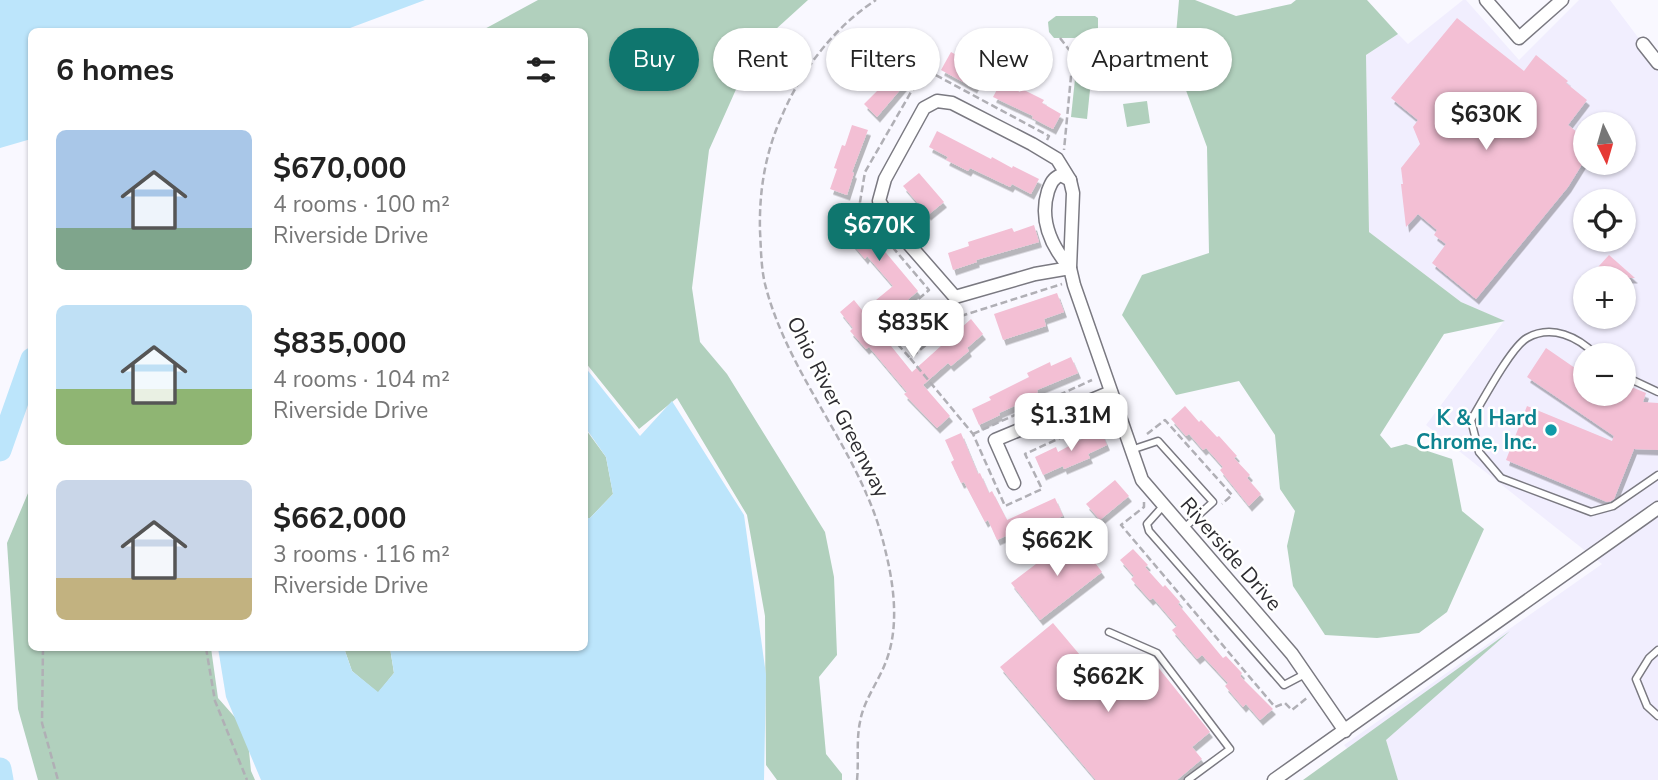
<!DOCTYPE html>
<meta charset="utf-8">
<style>
body{margin:0;font-family:"Nunito Sans",sans-serif;background:#f2f2f2;color:#222;height:100vh;display:flex;flex-direction:column;font-size:26px;white-space:nowrap}
*{box-sizing:border-box;margin:0}
p{font-size:23px;color:#767676}
.icon{flex:none;width:38px;height:38px;fill:none;stroke:currentColor;stroke-width:2;stroke-linecap:round;stroke-linejoin:round}
.map{position:relative;flex:1;overflow:hidden}
.drawer{position:absolute;left:28px;top:28px;width:560px;height:623px;display:flex;flex-direction:column;background:#fff;border-radius:10px;box-shadow:0 2px 5px #0004}
.drawer>*{flex:none}
.top-card{position:absolute;left:609px;top:28px;width:665px;height:63px;display:flex;gap:14px}
.needle{width:46px;rotate:175deg}
.tools{position:absolute;left:1573px;top:112px;display:grid;gap:14px}
.tools a{display:grid;place-items:center;width:63px;height:63px;border-radius:50%;background:#fff;box-shadow:0 2px 5px #0004;font-size:35px}
.price{position:absolute;translate:-50% -60px;padding:0 16px;border-radius:14px;background:#fff;color:#222;font-size:23px;line-height:46px;filter:drop-shadow(0 2px 4px #0008)}
.price::after{content:'';position:absolute;left:50%;top:42px;width:21px;height:16px;margin-left:-10px;background:inherit;clip-path:polygon(0 0,100% 0,50% 100%)}
.price.active{background:#0f766e;color:#fff}
ul{padding:0;list-style:none}
li{display:flex;align-items:center;gap:21px;height:175px;padding:0 28px}
li span{display:grid;place-items:center;flex:none;width:196px;height:140px;border-radius:10px;color:#555}
li>.icon{margin-inline-start:auto}
span .icon{width:84px;height:84px;fill:#fffc;stroke-width:1}
li b{font-size:30px}
h2{display:flex;justify-content:space-between;align-items:center;height:84px;padding:0 28px;font-size:30px}
.pill{padding:0 24px;border-radius:32px;background:#fff;box-shadow:0 2px 5px #0004;font-size:24px;line-height:63px}
.pill.active{background:#0f766e;color:#fff}
.map>svg:first-child{display:block}
.built{fill:#f1eefe;fill-rule:evenodd}
.green{fill:#b1d0bd}
.water{fill:#bce5fb}
.lines{fill:none;stroke-linecap:round;stroke-linejoin:round}
.river{stroke:#bce5fb;stroke-width:23}
.building{fill:#f3bfd4;filter:url(#shadow)}
.lane-casing{stroke:#7a7981;stroke-width:9}
.street-casing{stroke:#7a7981;stroke-width:15}
.path{stroke:#b0afb5;stroke-width:2.5;stroke-dasharray:7 3.5;stroke-linecap:butt}
.lane{stroke:#fff;stroke-width:6}
.street{stroke:#fff;stroke-width:12}
.culture-dot{fill:#0f9aa8;stroke:#fff;stroke-width:2.5}
.labels{text-anchor:middle;dominant-baseline:central;stroke-width:5;stroke-linejoin:round;paint-order:stroke}
.street-label{font-size:21px;fill:#2c2b2f;stroke:#fff}
.culture-label{font-size:21px;font-weight:bold;fill:#0d838f;stroke:#fff;text-anchor:end}
</style>
<div class="map">
<svg width="1658" height="780" viewBox="0 0 1658 780">
<defs>
<filter id="shadow"><feDropShadow dx="3" dy="5.5" stdDeviation="0" flood-color="#0004"/></filter>
</defs>
<rect width="100%" height="100%" fill="#f9f8ff"/>
<!-- built -->
<path class="built" d="M 1463,0 L 1466,0 L 1519,60 L 1579,0 L 1610,0 L 1658,64 L 1658,780 L 1377,780 L 1344,745 L 1602,564 L 1426,425 L 1504,321 L 1461,302 L 1369,232 L 1366,55 L 1398,34 L 1408,44 ZM 1586,124 L 1624,124 L 1624,163 L 1586,163 ZM 1586,201 L 1624,201 L 1624,240 L 1586,240 ZM 1586,278 L 1624,278 L 1624,317 L 1586,317 ZM 1586,355 L 1624,355 L 1624,394 L 1586,394 Z"/>
<!-- green -->
<g class="green">
<polygon points="538,0 808,0 754,49 709,150 692,288 700,342 727,374 825,532 834,577 837,655 819,677 826,754 842,774 842,780 777,780 766,765 765,616 747,515 677,398 639,429 585,362 584,32 479,32"/>
<polygon points="1179,0 1195,0 1236,16 1291,4 1296,0 1367,0 1398,34 1366,55 1369,232 1461,302 1505,321 1444,334 1380,435 1391,448 1406,444 1452,459 1462,511 1484,529 1447,612 1419,633 1377,638 1325,635 1293,586 1287,546 1295,511 1280,489 1275,435 1239,381 1176,395 1122,315 1142,275 1209,253 1207,147 1174,58"/>
<polygon points="1056,16 1095,16 1098,18 1098,34 1074,38 1054,38 1049,32 1048,22"/>
<polygon points="1075,79 1091,80 1087,119 1071,117"/>
<polygon points="1147,101 1150,123 1127,127 1123,104"/>
<polygon points="584,427 606,457 613,494 590,518 585,518"/>
<polygon points="31,486 32,648 211,648 218,698 247,731 251,771 255,780 38,780 18,709 7,543"/>
<polygon points="1510,631 1386,740 1398,780 1303,780"/>
<polygon points="344,648 390,648 394,673 378,693 352,671"/>
</g>
<!-- water -->
<g class="water">
<polygon points="0,0 425,0 342,31 32,32 31,139 0,148"/>
<polygon points="585,367 640,436 672,401 744,515 766,675 764,780 261,780 226,697 218,648 344,648 352,671 378,692 394,673 390,648 584,648 585,518 590,518 613,494 606,457 585,427"/>
</g>
<g class="lines">
<!-- river -->
<g class="river">
<polyline points="0,450 32,359"/>
<polyline points="0,769 2,780"/>
</g>
</g>
<!-- building -->
<g class="building">
<polygon points="1457,18 1524,71 1536,55 1568,81 1566,83 1587,100 1568,125 1586,139 1586,158 1581,166 1568,187 1476,299 1432,263 1446,244 1434,235 1437,230 1418,214 1406,227 1401,184 1403,184 1401,168 1420,144 1413,127 1418,120 1391,98"/>
<polygon points="951,52 984,70 974,88 941,70"/>
<polygon points="912,57 924,69 908,85 906,83 877,117 864,104 879,89 877,86 894,69 897,72"/>
<polygon points="1001,82 1020,92 1022,89 1044,100 1042,103 1061,114 1053,129 1032,118 1033,116 993,97"/>
<polygon points="852,125 868,130 852,172 854,173 847,195 830,189 837,169 834,168 842,145 845,146"/>
<polygon points="937,131 991,159 992,157 1012,168 1013,166 1039,179 1031,194 1012,184 1010,187 970,168 968,171 946,160 948,157 929,147"/>
<polygon points="919,173 944,202 928,215 903,186"/>
<polygon points="853,209 868,227 866,229 918,291 889,316 876,300 893,286 867,256 865,259 850,241 853,239 838,222"/>
<polygon points="1034,225 1039,242 976,260 977,262 953,270 948,253 969,246 968,242 1012,228 1014,232"/>
<polygon points="1609,255 1635,278 1588,278"/>
<polygon points="1057,293 1064,312 1044,319 1046,326 1003,340 994,314"/>
<polygon points="854,300 912,372 971,319 983,334 967,348 969,351 951,366 948,363 923,385 950,416 937,428 904,394 907,392 869,347 866,349 850,331 853,328 840,312"/>
<polygon points="1546,348 1575,368 1577,363 1586,369 1586,394 1624,394 1624,384 1646,393 1643,402 1658,403 1658,450 1634,449 1614,499 1611,501 1607,502 1506,460 1527,406 1612,441 1614,436 1527,377"/>
<polygon points="1071,357 1078,373 1037,390 1038,392 1018,401 1019,404 999,413 1000,415 979,425 972,409 991,400 989,397 1029,377 1027,373 1050,362 1051,366"/>
<polygon points="1185,406 1199,422 1201,420 1217,437 1219,436 1237,456 1234,458 1250,475 1247,478 1261,494 1249,506 1220,470 1223,467 1206,448 1203,450 1189,434 1186,436 1171,419"/>
<polygon points="1100,429 1107,445 1088,454 1090,458 1064,469 1063,466 1043,475 1035,457 1056,447 1058,452"/>
<polygon points="961,433 978,474 980,473 989,493 992,491 1007,520 1055,498 1063,516 1028,532 1026,527 997,540 988,520 985,522 964,482 961,483 951,462 954,460 945,440"/>
<polygon points="1115,480 1129,496 1100,520 1086,504"/>
<polygon points="1074,535 1102,572 1040,620 1011,583"/>
<polygon points="1133,549 1148,565 1145,567 1163,587 1165,585 1180,602 1178,604 1223,658 1226,656 1242,673 1240,676 1273,709 1260,720 1246,704 1243,707 1225,686 1228,683 1202,655 1197,659 1172,630 1177,626 1153,598 1150,600 1131,579 1134,576 1120,560"/>
<polygon points="1053,623 1117,699 1157,666 1210,732 1192,747 1202,759 1177,780 1096,780 1000,667"/>
</g>
<g class="lines">
<!-- lane casing -->
<g class="lane-casing">
<g id="lane">
<path d="M 1596,355 C 1578,337 1552,324 1527,338 C 1511,347 1482,402 1471,420 L 1479,452 L 1501,478 L 1591,512 L 1613,506 L 1658,475"/>
<polyline points="1624,376 1658,392"/>
<polyline points="1131,450 1158,441 1213,502 1184,528"/>
<polyline points="1164,505 1147,524 1149,531 1284,685 1305,674"/>
<polyline points="1109,632 1157,653 1230,749 1188,780"/>
<polyline points="1658,650 1649,658 1636,679 1647,706 1658,716"/>
</g>
</g>
<!-- street casing -->
<g class="street-casing">
<g id="street">
<polyline points="1486,0 1519,38 1562,0"/>
<polyline points="1643,44 1658,63"/>
<path d="M 1061,175 L 1070,180 L 1073,193 L 1070,268 C 1051,246 1039,220 1048,191 C 1051,183 1053,178 1061,175 Z"/>
<polyline points="1070,180 1057,159 1032,144 952,103 937,101 924,108 885,179 879,201 900,234 955,297 1035,274 1070,268 1074,285 1142,480 1292,654 1345,731"/>
<polyline points="1014,483 995,440 1111,392"/>
<polyline points="1274,780 1658,508"/>
</g>
</g>
<!-- path -->
<g class="path">
<polyline points="1060,38 1073,55 1064,150"/>
<polyline points="1047,140 1049,136 930,72 911,92 865,172 860,202 861,210 929,290 884,329 910,358 961,316 1062,284"/>
<polyline points="910,358 973,434 1005,506 1042,489 1025,454 1108,416"/>
<polyline points="973,434 1092,380"/>
<polyline points="1147,434 1165,420 1232,495 1222,504"/>
<polyline points="1144,502 1144,507 1121,525 1275,707 1285,703 1292,710 1308,697"/>
<polyline points="43,648 42,723 58,780"/>
<polyline points="206,648 215,701 247,780"/>
<path d="M 857,780 C 859,761 856,741 860,722 C 863,702 878,682 885,664 C 900,628 894,585 885,549 C 863,453 789,379 765,284 C 761,267 761,249 760,231 C 759,192 765,154 781,118 C 800,72 834,27 876,0"/>
</g>
<!-- lane -->
<use href="#lane" class="lane"/>
<!-- street -->
<use href="#street" class="street"/>
</g>
<!-- markers -->
<circle class="culture-dot" cx="1551" cy="430" r="7"/>
<g class="labels">
<!-- street labels -->
<g class="street-label">
<text transform="translate(838 407) rotate(63)">Ohio River Greenway</text>
<text transform="translate(1231 554) rotate(49)">Riverside Drive</text>
</g>
<!-- culture labels -->
<g class="culture-label">
<text x="1537" y="418">K &amp; I Hard<tspan x="1537" dy="24">Chrome, Inc.</tspan></text>
</g>
</g>
</svg>
<div class="tools">
<a><svg class="needle" viewBox="-14 -14 28 28"><path d="M0-13l5 13h-10z" fill="#e53935"/><path d="M0 13l5-13h-10z" fill="#767676"/></svg></a>
<a><svg class="icon" aria-label="locate" viewBox="0 0 24 24"><circle cx="12" cy="12" r="6"/><path d="M12 2v4M12 18v4M2 12h4M18 12h4"/></svg></a>
<a>+</a>
<a>−</a>
</div>
<b class="price" style="left:1486px;top:152px">$630K</b>
<b class="price active" style="left:879px;top:263px">$670K</b>
<b class="price" style="left:913px;top:360px">$835K</b>
<b class="price" style="left:1071px;top:453px">$1.31M</b>
<b class="price" style="left:1057px;top:578px">$662K</b>
<b class="price" style="left:1108px;top:714px">$662K</b>
<div class="top-card">
<a class="pill active">Buy</a>
<a class="pill">Rent</a>
<a class="pill">Filters</a>
<a class="pill">New</a>
<a class="pill">Apartment</a>
</div>
<section class="drawer">
<h2>6 homes<svg class="icon" aria-label="filters" viewBox="0 0 24 24"><path d="M4 7h16M4 17h16"/><circle cx="9" cy="7" r="2"/><circle cx="15" cy="17" r="2"/></svg></h2>
<ul>
<li><span style="background:linear-gradient(#a9c7e8 70%,#7fa58c 0)"><svg class="icon" aria-label="home" viewBox="0 0 24 24"><path d="M3 11l9-7 9 7M6 9v11h12V9"/></svg></span><div><b>$670,000</b><p>4 rooms · 100 m²</p><p>Riverside Drive</p></div></li>
<li><span style="background:linear-gradient(#bfe0f5 60%,#8fb573 0)"><svg class="icon" aria-label="home" viewBox="0 0 24 24"><path d="M3 11l9-7 9 7M6 9v11h12V9"/></svg></span><div><b>$835,000</b><p>4 rooms · 104 m²</p><p>Riverside Drive</p></div></li>
<li><span style="background:linear-gradient(#c9d6e8 70%,#c2b280 0)"><svg class="icon" aria-label="home" viewBox="0 0 24 24"><path d="M3 11l9-7 9 7M6 9v11h12V9"/></svg></span><div><b>$662,000</b><p>3 rooms · 116 m²</p><p>Riverside Drive</p></div></li>
</ul>
</section>
</div>
